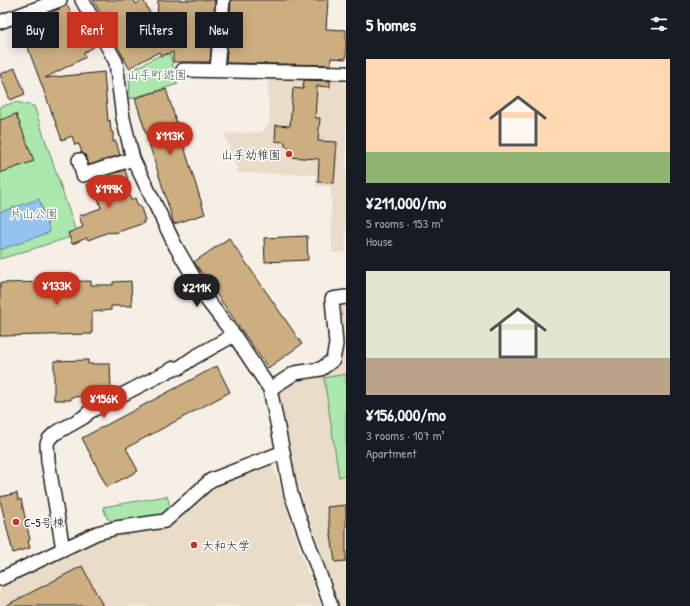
<!DOCTYPE html>
<meta charset="utf-8">
<style>
body{margin:0;font-family:"Patrick Hand","Klee One",sans-serif;background:#242831;color:#f1f3f6;height:100vh;display:flex;flex-direction:column;font-size:15px;white-space:nowrap}
*{box-sizing:border-box;margin:0}
p{font-size:13px;color:#9ea1a6}
.icon{flex:none;width:22px;height:22px;fill:none;stroke:currentColor;stroke-width:2;stroke-linecap:round;stroke-linejoin:round}
.map{position:relative;flex:1;overflow:hidden}
.sheet{display:flex;flex-direction:column;background:#171b24;width:344px}
.sheet>*{flex:none}
.banner{position:absolute;left:12px;top:12px;width:274px;height:36px;display:flex;gap:8px}
.price{position:absolute;translate:-50% -34px;padding:0 9px;border-radius:14px;background:#c8321e;color:#fff;font-size:13px;line-height:26px;filter:drop-shadow(0 1px 2px #0008)}
.price::after{content:'';position:absolute;left:50%;top:24px;width:12px;height:9px;margin-left:-6px;background:inherit;clip-path:polygon(0 0,100% 0,50% 100%)}
.price.on{background:#222;color:#fff}
ul{padding:0;list-style:none}
li{display:grid;align-content:center;gap:8px;height:212px;padding:0 20px}
li span{display:grid;place-items:center;height:124px;border-radius:0px;color:#555}
li>.icon{margin-inline-start:auto}
span .icon{width:72px;height:72px;fill:#fffc;stroke-width:1}
li b{font-size:17px}
h2{display:flex;justify-content:space-between;align-items:center;height:48px;padding:0 20px;font-size:17px}
.chip{padding:0 14px;border-radius:0px;background:#171b24;box-shadow:0 2px 10px #0003;font-size:14px;line-height:36px}
.chip.on{background:#c8321e;color:#fff}
main{display:flex;flex:1;min-height:0}
.map>svg:first-child{display:block}
.built{fill:#e9dcc8}
.green{fill:#abe8ae;stroke:#648265}
.water{fill:#95c3f0;stroke:#65809b}
.building{fill:#ccae81;stroke:#1c1c1c}
.lines{fill:none;stroke-linecap:round;stroke-linejoin:round}
.minor-casing{stroke:#1c1c1c;stroke-width:16}
.minor{stroke:#fff;stroke-width:13}
.poi-dot{fill:#c8321e;stroke:#fff;stroke-width:1.5}
.labels{text-anchor:middle;dominant-baseline:central;stroke-width:3;stroke-linejoin:round;paint-order:stroke}
.park-label{font-size:12px;fill:#4e634f;stroke:#fff}
.poi-label{font-size:12px;fill:#1c1c1c;stroke:#fff;text-anchor:start}
</style>
<main>
<div class="map">
<svg width="346" height="606" viewBox="0 0 346 606">
<rect width="100%" height="100%" fill="#f5efe6"/>
<filter id="ink" filterUnits="userSpaceOnUse"><feTurbulence type="fractalNoise" baseFrequency=".025" numOctaves="2"/><feDisplacementMap in="SourceGraphic" scale="8" xChannelSelector="R" yChannelSelector="G"/><feConvolveMatrix kernelMatrix="1 2 1 2 8 2 1 2 1" color-interpolation-filters="sRGB"/></filter>
<g filter="url(#ink)">
<!-- built -->
<g class="built">
<polygon points="267,75 346,77 346,253 332,252 331,186 316,186 316,174 238,173 225,134 263,132 270,120"/>
<polygon points="346,303 346,606 339,606 295,475 277,391 295,378 322,373 338,331 342,305"/>
<polygon points="272,462 302,557 321,606 0,606 0,587 113,534 164,529 174,523 178,516 212,487"/>
</g>
<!-- green -->
<g class="green">
<polygon points="169,50 173,66 172,77 178,84 130,99 129,72"/>
<polygon points="16,102 34,106 77,235 0,259 0,107"/>
<polygon points="346,374 346,475 339,477 324,378"/>
<polygon points="167,496 170,506 162,515 113,522 107,518 103,507"/>
</g>
<!-- water -->
<polygon class="water" points="39,199 50,232 0,250 0,212"/>
<!-- building -->
<g class="building">
<polygon points="93,0 134,0 136,4 143,0 157,26 158,0 215,0 210,62 173,62 173,52 161,56 159,52 129,68"/>
<polygon points="231,0 328,0 326,29 346,30 346,59 331,58 331,65 226,63"/>
<polygon points="67,5 85,40 89,38 94,47 83,53 86,57 45,78 104,72 108,121 110,120 111,132 113,132 113,142 116,141 120,155 89,165 87,158 85,155 82,153 79,144 75,145 72,136 62,140 25,40 57,28 49,14"/>
<polygon points="15,68 25,94 10,100 0,74"/>
<polygon points="304,80 330,81 330,87 317,86 315,118 320,118 318,141 337,142 334,183 318,182 319,159 288,157 289,147 285,146 285,142 275,141 276,125 290,126 293,88 303,89"/>
<polygon points="166,89 205,214 174,224 135,98"/>
<polygon points="16,114 34,161 0,173 0,120"/>
<polygon points="125,170 128,179 125,180 131,200 135,198 138,206 140,205 145,220 143,221 144,223 115,233 115,232 110,233 109,232 88,240 87,238 72,244 68,233 83,227 79,216 101,208 95,188 89,190 86,182"/>
<polygon points="307,236 308,260 265,262 264,238"/>
<polygon points="229,238 302,344 268,368 194,262"/>
<polygon points="91,281 91,285 113,285 113,282 131,281 132,306 111,306 111,310 92,312 92,334 0,336 0,283"/>
<polygon points="88,360 88,364 110,364 111,389 91,389 91,396 71,397 71,400 54,400 54,361"/>
<polygon points="217,366 230,392 126,448 138,471 107,487 82,438"/>
<polygon points="17,493 18,500 21,499 30,540 28,541 30,548 13,553 0,500 0,497"/>
<polygon points="346,505 346,561 335,562 327,507"/>
<polygon points="82,566 103,606 5,606"/>
</g>
<g class="lines">
<!-- minor casing -->
<g class="minor-casing">
<g id="minor">
<polyline points="82,0 116,62 123,118 133,159 176,247 207,300 234,335 270,389 283,452 291,494 331,606"/>
<polyline points="0,22 60,0"/>
<polyline points="183,70 346,73"/>
<polyline points="217,70 223,0"/>
<polyline points="79,160 83,175 133,159"/>
<polyline points="270,389 295,373 321,369 333,360 336,344 332,299 346,297"/>
<polyline points="63,549 48,461 47,444 49,439 54,434 84,417 89,412 174,368 179,368 193,358 234,335"/>
<polyline points="0,579 97,533 116,528 165,521 211,480 283,452"/>
</g>
</g>
<!-- minor -->
<use href="#minor" class="minor"/>
</g>
</g>
<!-- markers -->
<g class="poi-dot">
<circle cx="289" cy="154" r="4"/>
<circle cx="16" cy="522" r="4"/>
<circle cx="194" cy="545" r="4"/>
</g>
<g class="labels">
<!-- park labels -->
<g class="park-label">
<text x="157" y="74">山手町遊園</text>
<text x="34" y="213">片山公園</text>
</g>
<!-- poi labels -->
<g class="poi-label">
<text x="281" y="154" text-anchor="end">山手幼稚園</text>
<text x="24" y="522">C-5号棟</text>
<text x="202" y="545">大和大学</text>
</g>
</g>
</svg>
<b class="price" style="left:170px;top:156px">¥113K</b>
<b class="price" style="left:109px;top:209px">¥199K</b>
<b class="price" style="left:57px;top:306px">¥133K</b>
<b class="price on" style="left:197px;top:308px">¥211K</b>
<b class="price" style="left:104px;top:419px">¥156K</b>
<div class="banner">
<a class="chip">Buy</a>
<a class="chip on">Rent</a>
<a class="chip">Filters</a>
<a class="chip">New</a>
</div>
</div>
<section class="sheet">
<h2>5 homes<svg class="icon" aria-label="filters" viewBox="0 0 24 24"><path d="M4 7h16M4 17h16"/><circle cx="9" cy="7" r="2"/><circle cx="15" cy="17" r="2"/></svg></h2>
<ul>
<li><span style="background:linear-gradient(#ffd9b3 75%,#8fb573 0)"><svg class="icon" aria-label="home" viewBox="0 0 24 24"><path d="M3 11l9-7 9 7M6 9v11h12V9"/></svg></span><div><b>¥211,000/mo</b><p>5 rooms · 153 m²</p><p>House</p></div></li>
<li><span style="background:linear-gradient(#dfe7d0 70%,#b9a48a 0)"><svg class="icon" aria-label="home" viewBox="0 0 24 24"><path d="M3 11l9-7 9 7M6 9v11h12V9"/></svg></span><div><b>¥156,000/mo</b><p>3 rooms · 107 m²</p><p>Apartment</p></div></li>
</ul>
</section>
</main>
